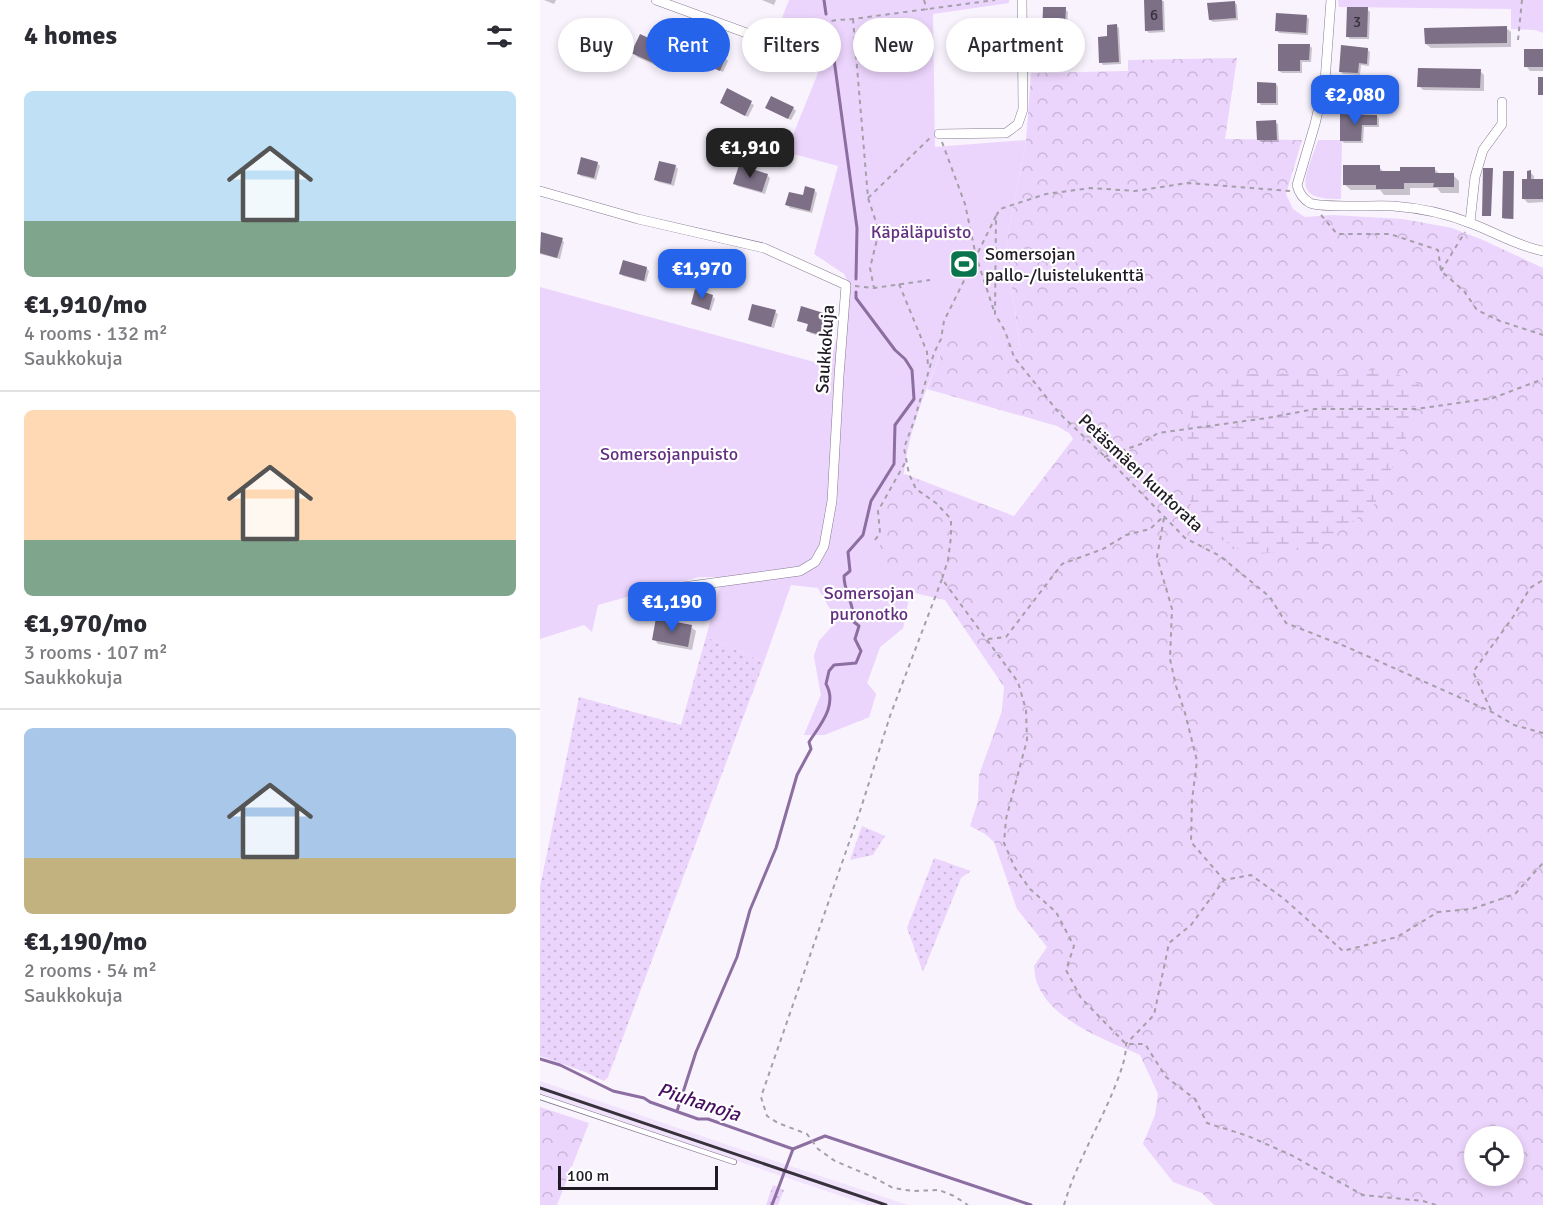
<!DOCTYPE html>
<meta charset="utf-8">
<style>
body{margin:0;font-family:Signika,sans-serif;background:#f2f2f3;color:#2b2b33;height:100vh;display:flex;flex-direction:column;font-size:22px;white-space:nowrap}
*{box-sizing:border-box;margin:0}
p{font-size:20px;color:#7c7c81}
.icon{flex:none;width:33px;height:33px;fill:none;stroke:currentColor;stroke-width:2;stroke-linecap:round;stroke-linejoin:round}
.map{position:relative;flex:1;overflow:hidden}
.panel{display:flex;flex-direction:column;background:#fff;width:540px}
.panel>*{flex:none}
.banner{position:absolute;left:18px;top:18px;width:570px;height:54px;display:flex;gap:12px}
.controls{position:absolute;left:924px;top:1126px;display:grid;gap:12px}
.controls a{display:grid;place-items:center;width:60px;height:60px;border-radius:50%;background:#fff;box-shadow:0 3px 9px #0003;font-size:30px}
.scale{position:absolute;left:18px;bottom:15px;width:160px;box-sizing:border-box;padding-left:6px;border:3px solid #211b25;border-top:0;font-size:16px;line-height:21px;white-space:nowrap;color:#211b25;-webkit-text-stroke:4px #fff;paint-order:stroke}
.price{position:absolute;translate:-50% -51px;padding:0 14px;border-radius:12px;background:#2563eb;color:#fff;font-size:20px;line-height:39px;filter:drop-shadow(0 2px 3px #0008)}
.price::after{content:'';position:absolute;left:50%;top:36px;width:18px;height:14px;margin-left:-9px;background:inherit;clip-path:polygon(0 0,100% 0,50% 100%)}
.price.on{background:#222;color:#fff}
ul{padding:0;list-style:none}
li{display:grid;align-content:center;gap:12px;height:318px;padding:0 24px}
li+li{border-top:2px solid #e1e1e2}
li span{display:grid;place-items:center;height:186px;border-radius:9px;color:#555}
li>.icon{margin-inline-start:auto}
span .icon{width:108px;height:108px;fill:#fffc;stroke-width:1}
li b{font-size:26px}
h2{display:flex;justify-content:space-between;align-items:center;height:72px;padding:0 24px;font-size:26px}
.chip{padding:0 21px;border-radius:27px;background:#fff;box-shadow:0 3px 9px #0003;font-size:21px;line-height:54px}
.chip.on{background:#2563eb;color:#fff}
main{display:flex;flex:1;min-height:0}
.map>svg:first-child{display:block}
.built{fill:#f2e3fd}
.grass{fill:url(#grass-dots)}
.forest{fill:url(#forest-crowns);fill-rule:evenodd}
.wetland{fill:url(#wetland-marsh)}
.park{fill:#ecd5fc}
.shadow{fill:#0003}
.lines{fill:none;stroke-linecap:round;stroke-linejoin:round}
.stream{stroke:#8c6ea1;stroke-width:3}
.building{fill:#7c6f86}
.lane-casing{stroke:#877a91;stroke-width:6}
.street-casing{stroke:#877a91;stroke-width:10}
.path{stroke:#a59faa;stroke-width:2;stroke-dasharray:4.5 4.5;stroke-linecap:butt}
.lane{stroke:#fff;stroke-width:4.5}
.street{stroke:#fff;stroke-width:9}
.rail{stroke:#37313b;stroke-width:3}
.labels{text-anchor:middle;dominant-baseline:central;stroke-width:4.5;stroke-linejoin:round;paint-order:stroke}
.number-label{font-size:15px;fill:#38303d}
.park-label{font-size:18px;fill:#632f81;stroke:#fff}
.poi-label{font-size:18px;fill:#211b25;stroke:#fff;text-anchor:start}
.street-label{font-size:18px;fill:#211b25;stroke:#fff}
.water-label{font-size:20px;font-style:italic;fill:#470f62;stroke:#fff}
</style>
<main>
<section class="panel">
<h2>4 homes<svg class="icon" aria-label="filters" viewBox="0 0 24 24"><path d="M4 7h16M4 17h16"/><circle cx="9" cy="7" r="2"/><circle cx="15" cy="17" r="2"/></svg></h2>
<ul>
<li><span style="background:linear-gradient(#bfe0f5 70%,#7fa58c 0)"><svg class="icon" aria-label="home" viewBox="0 0 24 24"><path d="M3 11l9-7 9 7M6 9v11h12V9"/></svg></span><div><b>€1,910/mo</b><p>4 rooms · 132 m²</p><p>Saukkokuja</p></div></li>
<li><span style="background:linear-gradient(#ffd9b3 70%,#7fa58c 0)"><svg class="icon" aria-label="home" viewBox="0 0 24 24"><path d="M3 11l9-7 9 7M6 9v11h12V9"/></svg></span><div><b>€1,970/mo</b><p>3 rooms · 107 m²</p><p>Saukkokuja</p></div></li>
<li><span style="background:linear-gradient(#a9c7e8 70%,#c2b280 0)"><svg class="icon" aria-label="home" viewBox="0 0 24 24"><path d="M3 11l9-7 9 7M6 9v11h12V9"/></svg></span><div><b>€1,190/mo</b><p>2 rooms · 54 m²</p><p>Saukkokuja</p></div></li>
</ul>
</section>
<div class="map">
<svg width="1003" height="1205" viewBox="0 0 1003 1205">
<defs>
<pattern id="grass-dots" width="8" height="8" patternUnits="userSpaceOnUse" patternTransform="scale(1.5)"><rect width="8" height="8" fill="#ecd5fc"/><path d="M2 2h.1M6 6h.1" fill="none" stroke="#cab6d8" stroke-width="1.8" stroke-linecap="round"/></pattern>
<pattern id="forest-crowns" width="20" height="18" patternUnits="userSpaceOnUse" patternTransform="scale(1.5)"><rect width="20" height="18" fill="#ecd5fc"/><path d="M2 6a3 3 0 1 1 6 0M12 15a3 3 0 1 1 6 0" fill="none" stroke="#cab6d8"/></pattern>
<pattern id="wetland-marsh" width="20" height="14" patternUnits="userSpaceOnUse" patternTransform="scale(1.5)"><rect width="20" height="14" fill="#ecd5fc"/><path d="M1 5h8M5 5V1M11 12h8M15 12V8" fill="none" stroke="#cab6d8"/></pattern>
</defs>
<rect width="100%" height="100%" fill="#f9f3fe"/>
<!-- built -->
<polygon class="built" points="0,1081 238,1162 368,1205 328,1205 0,1095"/>
<!-- grass -->
<g class="grass">
<polygon points="166,637 224,662 68,1077 64,1081 45,1072 0,1056 0,887 39,697 141,725"/>
<polygon points="322,826 345,836 333,855 310,860"/>
<polygon points="394,858 431,871 421,878 383,972 367,928"/>
<polygon points="233,1185 244,1190 238,1205 226,1205"/>
</g>
<!-- forest -->
<g class="forest">
<path d="M 697,58 L 685,139 L 762,140 L 746,194 L 753,209 L 765,217 L 792,215 L 863,219 L 912,228 L 943,240 L 1003,268 L 1003,1205 L 674,1205 L 662,1193 L 633,1182 L 603,1144 L 615,1115 L 618,1094 L 600,1055 C 568,1041 512,1021 498,985 C 495,980 495,972 494,966 L 507,947 L 477,909 L 454,842 L 445,834 L 430,826 L 438,801 L 439,775 L 462,711 L 464,687 L 405,600 L 370,592 L 363,628 L 340,647 L 327,683 L 336,694 L 329,717 L 284,735 L 264,735 L 281,695 L 274,656 L 279,641 L 297,621 L 278,588 L 311,529 L 365,474 L 474,516 L 533,439 L 529,433 L 517,426 L 387,389 L 409,332 L 480,346 L 466,245 L 486,140 L 491,73 L 588,71 L 588,60 ZM 934,1137 L 974,1137 L 974,1176 L 934,1176 Z"/>
<polygon points="0,1107 49,1123 17,1205 0,1205"/>
</g>
<!-- wetland -->
<polygon class="wetland" points="844,368 880,385 872,422 866,438 833,507 775,548 709,555 653,524 645,457 654,395 690,375 735,373 801,375"/>
<!-- park -->
<g class="park">
<path d="M 249,0 L 469,0 L 469,3 L 393,14 L 395,147 L 486,140 L 466,245 L 480,347 L 409,333 C 390,381 365,434 363,486 L 342,500 C 355,524 347,533 334,555 L 370,592 L 363,628 L 340,647 L 327,683 L 336,694 L 329,717 L 284,735 L 264,735 L 281,695 L 274,656 L 279,641 L 297,621 L 278,588 L 251,585 L 224,662 L 166,637 L 182,577 L 159,577 L 58,605 L 52,632 L 44,625 L 0,639 L 0,287 L 289,366 L 311,287 L 304,274 L 274,254 L 298,166 L 246,152 L 278,73 L 263,41 L 240,23 Z"/>
<polygon points="798,0 1003,0 1003,33 995,30 971,29 971,9 799,7"/>
<path d="M 778,140 L 802,140 L 801,199 C 748,200 767,175 778,140 Z"/>
</g>
<!-- shadow -->
<g class="shadow">
<polygon points="4,0 16,0 14,4"/>
<polygon points="222,0 236,0 234,5"/>
<polygon points="605,0 624,1 625,32 609,33 606,30"/>
<polygon points="694,2 697,5 698,20 673,22 670,20"/>
<polygon points="525,9 528,12 527,28 517,28 517,41 506,41 504,38"/>
<polygon points="827,9 830,12 829,39 810,39 807,36"/>
<polygon points="766,16 769,19 768,35 739,33 737,30"/>
<polygon points="576,26 579,28 581,64 563,65 561,62"/>
<polygon points="966,28 971,32 971,47 891,48 886,44"/>
<polygon points="62,33 65,35 58,46 47,40"/>
<polygon points="769,45 772,48 771,62 762,62 762,73 742,73 739,71"/>
<polygon points="827,49 830,52 829,66 821,65 820,75 803,74 800,71"/>
<polygon points="985,50 1003,50 1003,71 990,71 986,66"/>
<polygon points="133,51 137,55 130,72 97,57 93,52"/>
<polygon points="185,58 188,61 183,72 157,61"/>
<polygon points="940,71 944,75 944,91 883,90 879,86"/>
<polygon points="824,82 827,84 825,105 805,104 802,101"/>
<polygon points="736,84 738,87 738,105 721,105 719,102"/>
<polygon points="188,90 214,105 208,117 184,105"/>
<polygon points="253,108 256,111 251,120 230,110"/>
<polygon points="802,116 837,116 839,119 839,127 824,127 823,143 804,143 801,140"/>
<polygon points="735,122 738,124 739,142 721,142 719,140"/>
<polygon points="57,163 60,166 56,180 41,176 38,173"/>
<polygon points="135,166 138,169 134,186 118,182 116,180"/>
<polygon points="839,167 845,173 894,169 901,175 913,175 919,181 919,193 901,193 897,188 870,188 870,195 844,195 840,190 811,190 804,184"/>
<polygon points="990,172 994,176 994,181 1003,181 1003,202 988,203 983,198"/>
<polygon points="974,173 974,219 964,219 963,218"/>
<polygon points="227,175 230,178 225,194 197,186 195,183"/>
<polygon points="274,190 277,193 272,213 250,208 247,205"/>
<polygon points="2,234 22,240 24,242 20,259 0,254"/>
<polygon points="106,268 109,271 106,282 83,276 81,273"/>
<polygon points="172,296 175,299 171,311 152,304"/>
<polygon points="235,312 238,314 234,328 212,322 209,320"/>
<polygon points="289,316 292,319 286,338 270,333 268,330 269,325 259,320"/>
<polygon points="151,627 156,631 152,650 118,644 114,639"/>
</g>
<g class="lines">
<!-- stream -->
<g class="stream">
<polyline points="284,0 286,14"/>
<polyline points="290,30 317,228 316,279"/>
<polyline points="0,1059 20,1065 73,1091 104,1098 110,1102 158,1119 168,1119 253,1149 232,1205"/>
<path d="M 137,1111 L 156,1052 L 197,957 L 210,910 L 236,848 L 257,775 L 271,749 L 269,742 C 280,725 298,705 286,684 L 289,671 L 294,665 L 316,663 L 321,651 L 315,639 L 319,626 L 314,622 C 314,602 304,593 304,576 L 310,571 L 308,552 L 323,535 L 331,501 L 354,464 L 355,425 L 374,399 L 372,370 L 365,359 L 355,350 L 316,298 L 316,292"/>
<polyline points="253,1149 285,1136 491,1205"/>
</g>
</g>
<!-- building -->
<g class="building">
<polygon points="604,0 622,0 623,30 605,31"/>
<polygon points="695,1 696,18 669,20 667,3"/>
<polygon points="503,7 526,7 525,26 515,26 515,39 502,39"/>
<polygon points="807,7 828,7 827,37 806,37"/>
<polygon points="736,13 767,15 766,33 735,31"/>
<polygon points="51,24 63,31 55,45 42,37"/>
<polygon points="577,24 579,62 559,63 558,37 567,36 567,25"/>
<polygon points="967,26 967,43 885,44 884,28"/>
<polygon points="100,34 134,50 125,68 91,53"/>
<polygon points="738,44 770,44 769,60 760,60 760,71 738,71"/>
<polygon points="801,45 828,48 827,64 819,63 818,73 799,72"/>
<polygon points="161,47 186,57 180,71 156,61"/>
<rect x="984" y="49" width="19" height="18"/>
<polygon points="878,68 941,69 940,88 877,87"/>
<rect x="998" y="77" width="5" height="18"/>
<polygon points="802,79 825,80 823,103 801,102"/>
<polygon points="717,82 736,83 736,103 717,103"/>
<polygon points="187,88 212,101 205,116 180,103"/>
<polygon points="231,96 254,107 248,119 225,108"/>
<polygon points="800,114 837,115 837,125 822,125 821,141 800,141"/>
<polygon points="736,120 737,140 717,140 716,121"/>
<polygon points="41,157 58,162 54,178 37,174"/>
<polygon points="119,161 136,165 131,184 114,180"/>
<polygon points="199,165 228,174 222,192 193,184"/>
<polygon points="803,165 840,165 840,171 860,171 860,167 895,167 895,173 914,173 914,187 893,187 894,183 864,183 864,189 836,189 836,185 803,185"/>
<polygon points="943,168 953,168 951,216 942,216"/>
<polygon points="991,170 991,179 1003,179 1003,199 982,199 982,179 987,179 987,171"/>
<polygon points="963,171 974,171 973,219 962,218"/>
<polygon points="265,186 275,189 270,211 245,205 249,192 263,195"/>
<polygon points="1,232 23,238 17,258 0,253"/>
<polygon points="83,260 107,267 104,281 79,274"/>
<polygon points="155,289 173,295 169,310 151,304"/>
<polygon points="212,304 236,310 231,327 208,320"/>
<polygon points="261,306 290,315 284,336 266,331 268,324 257,321"/>
<polygon points="116,618 152,625 148,647 112,640"/>
</g>
<g class="lines">
<!-- lane casing -->
<g class="lane-casing">
<polyline id="lane" points="0,1097 194,1162"/>
</g>
<!-- street casing -->
<g class="street-casing">
<g id="street">
<polyline points="116,0 245,47"/>
<path d="M 791,0 L 785,81 L 775,124 L 757,185 C 759,193 763,199 770,203 C 780,208 838,205 853,206 C 880,208 905,213 930,223 C 955,232 977,246 1003,251"/>
<polyline points="399,134 466,133 478,124 483,109 482,0"/>
<polyline points="0,191 98,219 224,248 306,285 299,376 292,501 284,546 275,562 260,571 143,587"/>
<polyline points="930,222 935,177 943,150 962,124 962,102"/>
</g>
</g>
<!-- path -->
<g class="path">
<polyline points="384,0 387,10"/>
<polyline points="313,19 328,198 339,231 330,268 334,288"/>
<polyline points="978,40 982,0"/>
<path d="M 252,41 C 271,24 287,20 313,19 L 455,0"/>
<polyline points="402,142 425,204 436,256 454,311"/>
<polyline points="750,191 648,183 595,191 551,188 506,194 460,209 456,216 455,314 465,331 474,357 520,414 578,469 645,538 680,556 730,597 746,623 807,647 952,712 974,725 1003,733"/>
<polyline points="328,198 391,137"/>
<polyline points="781,215 797,234 850,234 898,250 901,271 924,291 937,310 960,321 1003,335"/>
<polyline points="456,216 404,321 401,339 394,353 374,421 364,448 369,474 376,489 396,503 411,519 411,537 408,560 402,579 478,682 486,710 487,740 466,819 464,843 475,868 490,889 516,912 534,946 526,970 541,998 586,1044 605,1044 626,1077 655,1099 667,1123 708,1136 751,1155 823,1195 883,1201 896,1205"/>
<polyline points="901,271 925,232"/>
<polyline points="359,284 387,352 388,366"/>
<polyline points="315,286 334,288 390,280"/>
<polyline points="564,457 601,444 618,433 727,418 775,409 876,409 953,398 1003,379"/>
<polyline points="624,518 617,557 632,609 630,659 636,686 645,713 657,761 652,800 651,842 684,880"/>
<polyline points="335,540 340,533 338,511 366,461"/>
<polyline points="402,579 350,716 321,808 221,1097 227,1116 238,1123 267,1134 278,1149 295,1161 333,1177 353,1188 373,1191 399,1190 414,1196 428,1205"/>
<polyline points="448,639 466,637 522,564 563,549 586,535 610,529 624,516"/>
<polyline points="951,710 933,672 973,617 990,588 1003,580"/>
<path d="M 524,1205 C 536,1163 560,1125 576,1084 C 581,1070 586,1059 586,1044 L 614,1015 L 629,943 L 651,925 L 684,880 L 711,875 L 743,898 L 803,951 L 857,937 L 898,912 L 932,909 L 975,894 L 1003,863"/>
</g>
<!-- lane -->
<use href="#lane" class="lane"/>
<!-- street -->
<use href="#street" class="street"/>
<!-- rail -->
<polyline class="rail" points="0,1088 346,1205"/>
</g>
<!-- icons -->
<defs>
<g id="stadium-square" transform="scale(1.5)"><rect x="-9" y="-9" width="18" height="18" rx="4" fill="#09744d" stroke="#fff"/><path d="M0-5a6.5 5 0 1 0 0 10a6.5 5 0 1 0 0-10ZM-3.5-1.8h7v3.6h-7Z" fill="#fff"/></g>
</defs>
<g fill-rule="evenodd">
<use href="#stadium-square" x="424" y="264"/>
</g>
<g class="labels">
<!-- number labels -->
<g class="number-label">
<text x="614" y="15">6</text>
<text x="817" y="22">3</text>
</g>
<!-- park labels -->
<g class="park-label">
<text x="381" y="232">Käpäläpuisto</text>
<text x="129" y="454">Somersojanpuisto</text>
<text x="329" y="593">Somersojan<tspan x="329" dy="21">puronotko</tspan></text>
</g>
<!-- poi labels -->
<g class="poi-label">
<text x="445" y="254">Somersojan<tspan x="445" dy="21">pallo-/luistelukenttä</tspan></text>
</g>
<!-- street labels -->
<g class="street-label">
<text transform="translate(285 349) rotate(-86)">Saukkokuja</text>
<text transform="translate(601 473) rotate(43)">Petäsmäen kuntorata</text>
</g>
<!-- water labels -->
<g class="water-label">
<text transform="translate(159 1102) rotate(18)">Piuhanoja</text>
</g>
</g>
</svg>
<div class="controls">
<a><svg class="icon" aria-label="locate" viewBox="0 0 24 24"><circle cx="12" cy="12" r="6"/><path d="M12 2v4M12 18v4M2 12h4M18 12h4"/></svg></a>
</div>
<div class="scale">100 m</div>
<b class="price" style="left:815px;top:126px">€2,080</b>
<b class="price on" style="left:210px;top:179px">€1,910</b>
<b class="price" style="left:162px;top:300px">€1,970</b>
<b class="price" style="left:132px;top:633px">€1,190</b>
<div class="banner">
<a class="chip">Buy</a>
<a class="chip on">Rent</a>
<a class="chip">Filters</a>
<a class="chip">New</a>
<a class="chip">Apartment</a>
</div>
</div>
</main>
